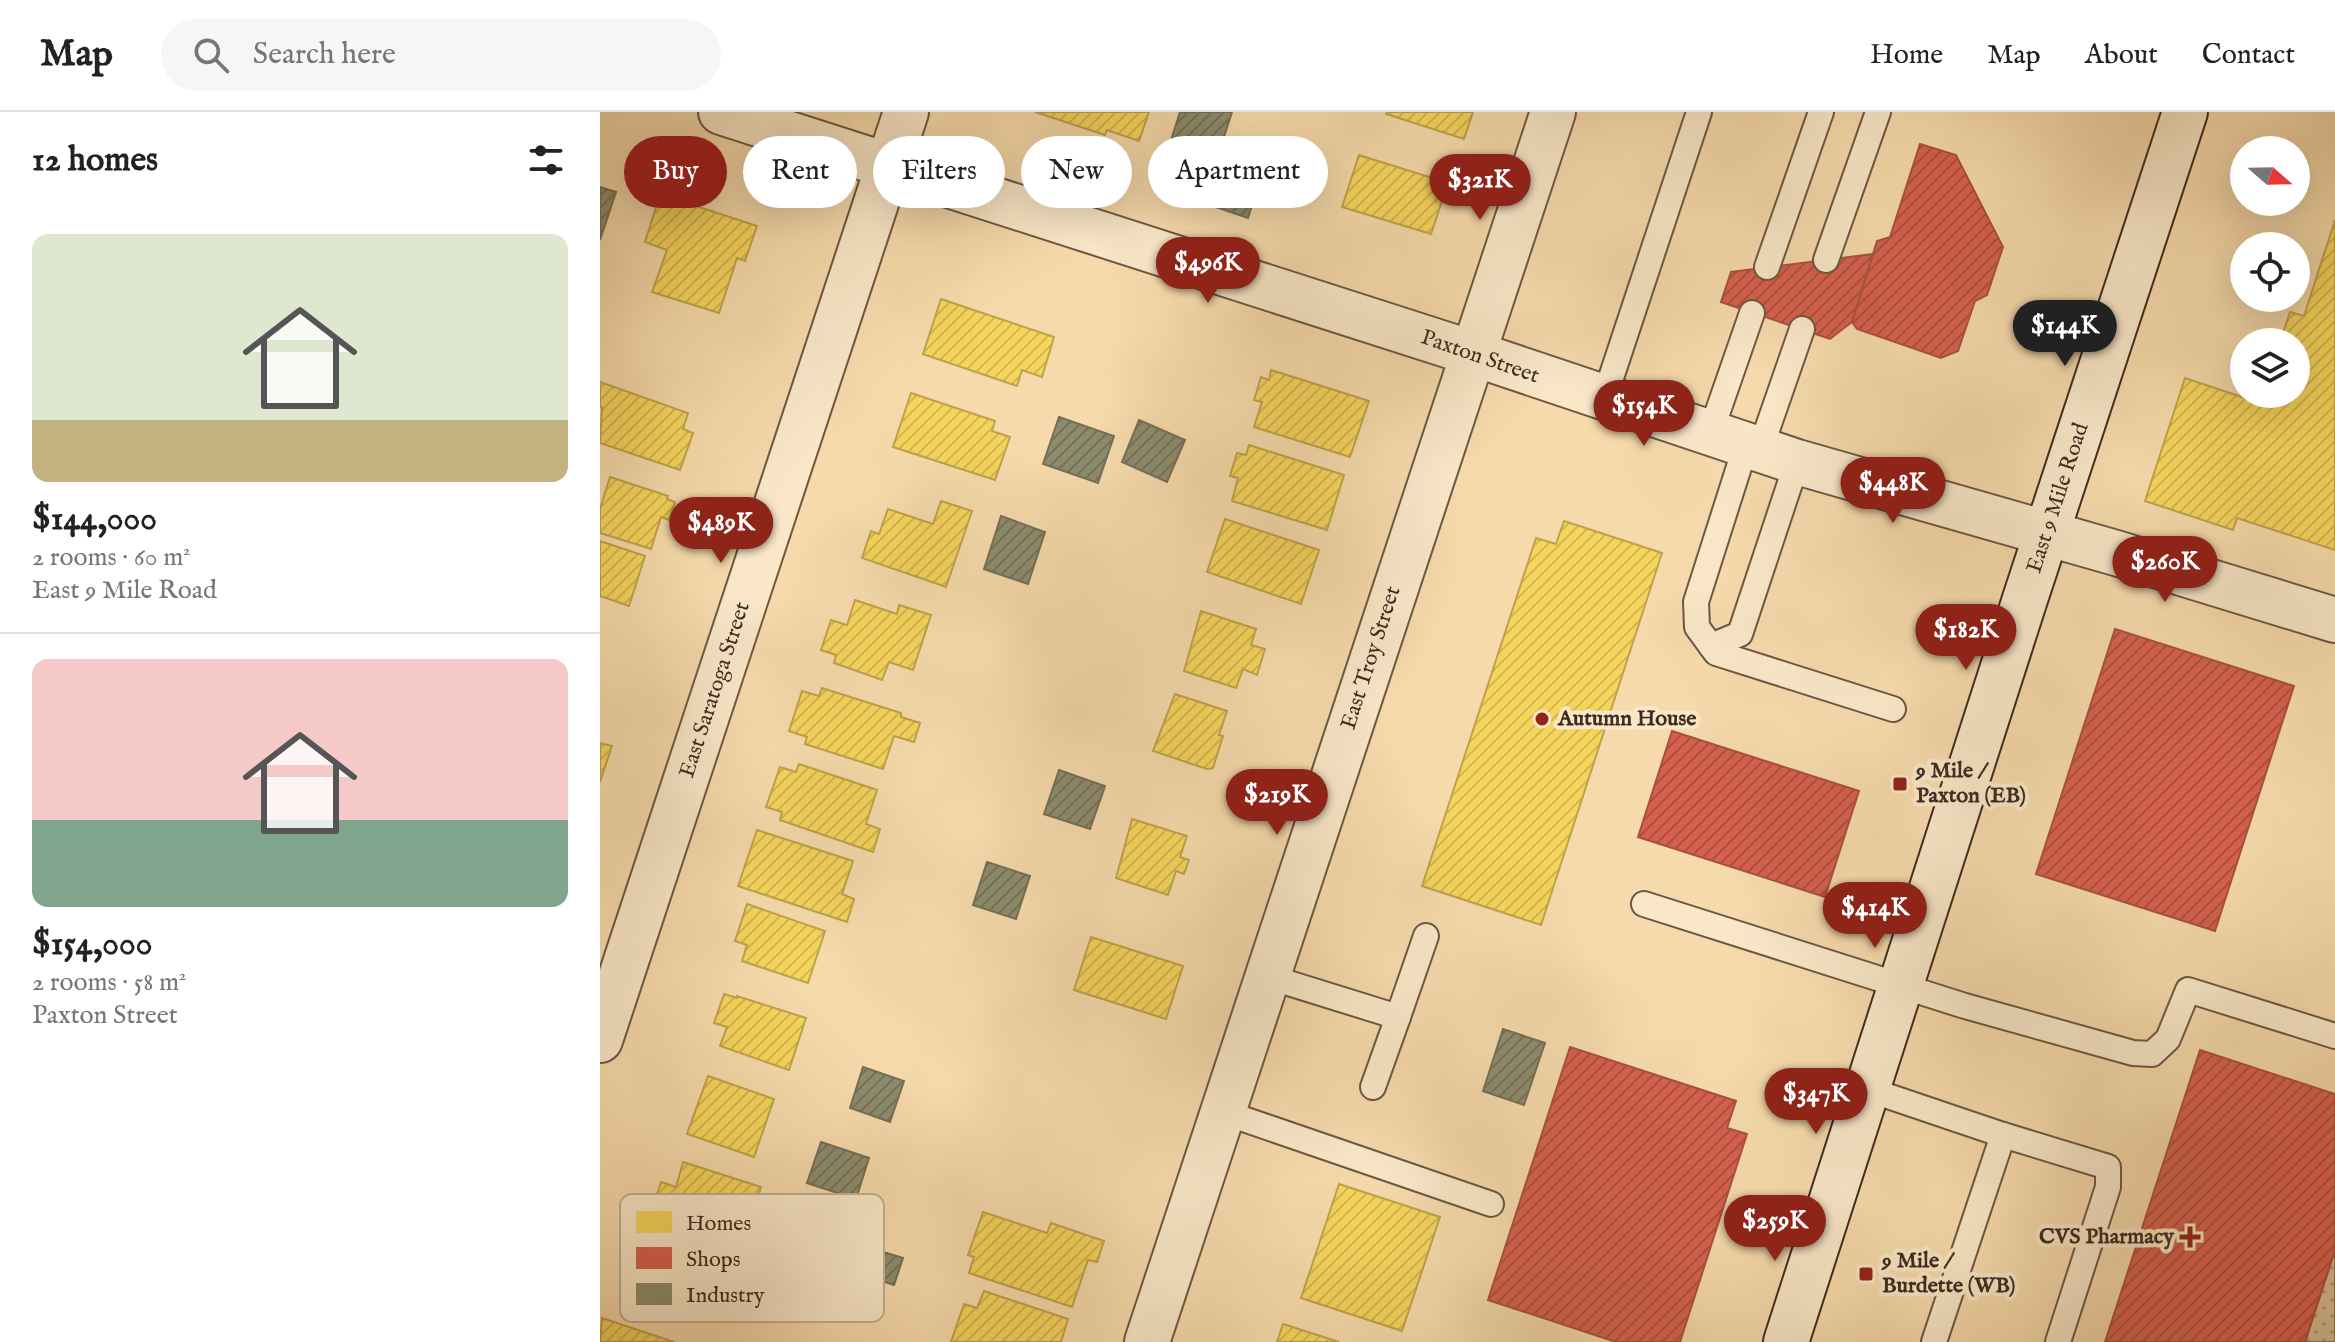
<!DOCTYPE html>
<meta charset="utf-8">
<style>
body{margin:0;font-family:"IM FELL English",serif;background:#f6f6f6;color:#222;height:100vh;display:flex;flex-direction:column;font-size:30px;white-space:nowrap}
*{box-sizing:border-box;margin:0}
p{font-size:26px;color:#767676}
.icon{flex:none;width:44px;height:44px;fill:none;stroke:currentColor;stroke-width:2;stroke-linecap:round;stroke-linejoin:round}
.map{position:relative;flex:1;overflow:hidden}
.side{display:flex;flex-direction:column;background:#fff;width:600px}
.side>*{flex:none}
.top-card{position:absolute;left:24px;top:24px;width:760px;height:72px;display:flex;gap:16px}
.needle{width:52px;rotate:110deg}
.fabs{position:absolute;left:1630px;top:24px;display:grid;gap:16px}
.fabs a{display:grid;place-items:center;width:80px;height:80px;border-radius:50%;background:#fff;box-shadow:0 8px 32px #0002;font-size:40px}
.price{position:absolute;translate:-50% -68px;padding:0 18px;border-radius:28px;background:#8f2418;color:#fff;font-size:26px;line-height:52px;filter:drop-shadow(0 2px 4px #0008)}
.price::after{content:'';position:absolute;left:50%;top:48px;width:24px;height:18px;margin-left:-12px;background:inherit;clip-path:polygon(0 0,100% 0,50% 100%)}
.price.current{background:#222;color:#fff}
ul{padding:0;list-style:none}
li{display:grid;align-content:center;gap:16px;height:424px;padding:0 32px}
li+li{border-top:2px solid #e0e0e0}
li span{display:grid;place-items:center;height:248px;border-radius:16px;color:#555}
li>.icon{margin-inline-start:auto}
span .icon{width:144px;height:144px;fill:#fffc;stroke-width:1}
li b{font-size:34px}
h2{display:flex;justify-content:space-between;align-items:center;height:96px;padding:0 32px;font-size:34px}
.pill{padding:0 28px;border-radius:36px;background:#fff;box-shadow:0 8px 32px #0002;font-size:28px;line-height:72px}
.pill.current{background:#8f2418;color:#fff}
header{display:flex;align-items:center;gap:48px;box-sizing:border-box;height:112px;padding:0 40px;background:#fff;border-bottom:2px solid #e0e0e0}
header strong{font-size:38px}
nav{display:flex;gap:44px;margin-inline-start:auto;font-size:28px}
.search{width:560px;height:72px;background:#f6f6f6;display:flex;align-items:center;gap:20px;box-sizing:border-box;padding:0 28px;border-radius:44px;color:#767676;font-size:30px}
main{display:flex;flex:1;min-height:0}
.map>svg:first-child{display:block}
.grass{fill:url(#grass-dots);stroke:#8a745a;stroke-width:2}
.homes{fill:url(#homes-hatch);stroke:#bfa24a;stroke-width:2}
.shops{fill:url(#shops-hatch);stroke:#a85040;stroke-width:2}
.industry{fill:url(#industry-hatch);stroke:#756f57;stroke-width:2}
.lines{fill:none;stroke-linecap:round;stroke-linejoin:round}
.service-casing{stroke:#6c5744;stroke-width:28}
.minor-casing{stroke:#6c5744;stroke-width:48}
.secondary-casing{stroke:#3e2b21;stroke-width:48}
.service{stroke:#f9e7c8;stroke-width:24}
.minor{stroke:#f9e7c8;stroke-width:44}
.secondary{stroke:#f9e7c8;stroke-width:44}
.poi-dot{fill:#8f2418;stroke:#f9e7c8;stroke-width:3}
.labels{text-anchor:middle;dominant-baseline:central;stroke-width:8;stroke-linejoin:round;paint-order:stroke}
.street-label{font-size:22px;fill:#3e2b21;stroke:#f9e7c8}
.poi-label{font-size:22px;font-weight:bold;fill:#3e2b21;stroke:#f9e7c8;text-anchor:start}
.key{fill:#f9e7c8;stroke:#c1af96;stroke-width:2}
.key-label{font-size:22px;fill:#3e2b21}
</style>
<header>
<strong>Map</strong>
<div class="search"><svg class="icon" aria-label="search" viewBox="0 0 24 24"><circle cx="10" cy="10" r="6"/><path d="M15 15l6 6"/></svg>Search here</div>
<nav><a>Home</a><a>Map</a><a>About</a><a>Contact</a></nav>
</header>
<main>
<section class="side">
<h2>12 homes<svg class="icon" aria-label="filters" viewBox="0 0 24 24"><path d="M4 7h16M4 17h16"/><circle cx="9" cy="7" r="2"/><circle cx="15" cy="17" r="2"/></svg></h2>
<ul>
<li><span style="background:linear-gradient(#dfe7d0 75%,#c2b280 0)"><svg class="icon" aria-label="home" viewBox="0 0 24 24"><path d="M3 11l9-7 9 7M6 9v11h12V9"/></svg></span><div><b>$144,000</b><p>2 rooms · 60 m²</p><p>East 9 Mile Road</p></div></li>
<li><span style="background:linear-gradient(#f6c9c9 65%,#7fa58c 0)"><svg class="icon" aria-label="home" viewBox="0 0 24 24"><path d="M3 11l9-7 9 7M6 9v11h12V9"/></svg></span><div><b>$154,000</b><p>2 rooms · 58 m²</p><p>Paxton Street</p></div></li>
</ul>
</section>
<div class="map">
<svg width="1735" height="1230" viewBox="0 0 1735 1230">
<defs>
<pattern id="grass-dots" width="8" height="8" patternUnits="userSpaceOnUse" patternTransform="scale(2)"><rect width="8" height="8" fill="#d7bc94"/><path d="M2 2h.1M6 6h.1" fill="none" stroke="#b09978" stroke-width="1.8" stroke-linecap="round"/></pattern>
<pattern id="homes-hatch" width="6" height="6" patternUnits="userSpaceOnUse" patternTransform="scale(2)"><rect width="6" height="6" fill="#f6d55c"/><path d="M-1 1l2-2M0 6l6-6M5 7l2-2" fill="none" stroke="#d4b750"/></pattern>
<pattern id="shops-hatch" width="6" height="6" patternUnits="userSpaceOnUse" patternTransform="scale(2)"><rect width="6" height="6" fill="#d6604d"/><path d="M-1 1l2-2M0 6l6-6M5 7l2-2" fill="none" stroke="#af4f40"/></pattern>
<pattern id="industry-hatch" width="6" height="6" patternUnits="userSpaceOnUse" patternTransform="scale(2)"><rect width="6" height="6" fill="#8c8c6e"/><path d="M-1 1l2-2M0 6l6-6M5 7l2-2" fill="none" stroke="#74735a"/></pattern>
</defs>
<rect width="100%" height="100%" fill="#f6daab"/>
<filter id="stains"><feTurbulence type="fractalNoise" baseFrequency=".0025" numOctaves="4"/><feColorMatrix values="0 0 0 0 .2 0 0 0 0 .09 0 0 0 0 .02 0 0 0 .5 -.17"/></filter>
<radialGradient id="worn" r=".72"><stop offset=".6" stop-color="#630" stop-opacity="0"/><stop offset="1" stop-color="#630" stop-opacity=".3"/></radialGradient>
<!-- grass -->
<polygon class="grass" points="1735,1138 1735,1230 1705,1230"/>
<!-- homes -->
<g class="homes">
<polygon points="435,0 549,0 539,29 507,18 505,23"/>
<polygon points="787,0 873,0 864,27 786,2"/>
<polygon points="759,43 848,71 831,122 742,95"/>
<polygon points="58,89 80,95 81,89 157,114 145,149 137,146 119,201 52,180 67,138 45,130"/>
<polygon points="1735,108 1735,438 1637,406 1633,418 1545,389 1585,266 1660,291 1663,282 1696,282 1696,230 1680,230 1690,200 1704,204"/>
<polygon points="341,187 454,225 442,265 422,258 417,274 323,242"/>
<polygon points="671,258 769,289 750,345 654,315 662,290 654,288 661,265 669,268"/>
<polygon points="0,270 88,301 83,317 93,321 80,358 0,331 2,295 0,295"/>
<polygon points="311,281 395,309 392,319 410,325 395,368 293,335"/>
<polygon points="649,333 744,363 727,418 632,389 638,366 630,364 637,341 646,343"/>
<polygon points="10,365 68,384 67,387 75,390 69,408 61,405 51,437 0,421 0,397"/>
<polygon points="341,389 372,399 346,475 262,446 271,419 279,422 288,397 333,412"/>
<polygon points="625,407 719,438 701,492 607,460"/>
<polygon points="964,409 1062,441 941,813 822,774 936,426 956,432"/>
<polygon points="0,429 45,444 29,494 0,484"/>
<polygon points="255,488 297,502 299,493 331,503 313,558 289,550 282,568 234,551 236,543 221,538 231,508 247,513"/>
<polygon points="601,499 656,517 651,533 665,537 657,563 643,557 636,576 584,559"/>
<polygon points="222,576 301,601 301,605 320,611 314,630 294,624 283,657 205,632 207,625 189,619 202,579 219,584"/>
<polygon points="575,582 627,599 619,623 623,624 613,656 607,657 553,639"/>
<polygon points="0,631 12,634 0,670"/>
<polygon points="199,652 277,678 266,712 280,717 273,740 180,708 182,700 166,695 180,655 196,660"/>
<polygon points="532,707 587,724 580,745 589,748 584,762 576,759 568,783 516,766"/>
<polygon points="157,718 253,749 242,782 254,787 247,810 138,774"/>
<polygon points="147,792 225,819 208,871 142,849 147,833 135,829"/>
<polygon points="491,825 583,854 566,907 474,878"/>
<polygon points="124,882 137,886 137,884 206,906 189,958 120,934 127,915 114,911"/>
<polygon points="108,964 174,987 154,1045 87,1022"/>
<polygon points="83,1050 161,1075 154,1097 128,1089 116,1125 50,1104 61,1070 76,1075"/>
<polygon points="739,1072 840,1105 802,1219 701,1186"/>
<polygon points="383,1100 447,1121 451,1111 504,1129 497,1150 488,1148 472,1195 369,1161 374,1145 368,1143"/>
<polygon points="384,1179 468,1207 461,1230 351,1230 364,1192 377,1196"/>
<polygon points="2,1206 74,1230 0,1230"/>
<polygon points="683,1212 739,1230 677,1230"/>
</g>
<!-- shops -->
<g class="shops">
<polygon points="1320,32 1356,43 1403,135 1387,183 1375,189 1358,239 1341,246 1257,217 1252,210 1277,129 1290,125"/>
<polygon points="1273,142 1252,210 1230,227 1121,190 1131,160"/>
<polygon points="1515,517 1694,574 1615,819 1436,762"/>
<polygon points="1072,619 1259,679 1225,785 1038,725"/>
<polygon points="970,935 1136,989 1127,1016 1147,1022 1080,1230 1016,1230 888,1188"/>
<polygon points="1600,938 1735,982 1735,1138 1705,1230 1505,1230"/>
</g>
<!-- industry -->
<g class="industry">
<polygon points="580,0 632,0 610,68 563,53"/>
<polygon points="625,46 663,58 648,106 610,93"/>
<polygon points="0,75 16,80 0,128"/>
<polygon points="459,305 514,324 498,371 443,352"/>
<polygon points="539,308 585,328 567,370 522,350"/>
<polygon points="401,404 445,420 428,472 384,457"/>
<polygon points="459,658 505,674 490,717 444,702"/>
<polygon points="387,750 430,764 416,807 373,793"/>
<polygon points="903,917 945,931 924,993 883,979"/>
<polygon points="263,955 304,969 290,1010 250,996"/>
<polygon points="221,1030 269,1046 256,1087 207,1071"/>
<polygon points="260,1133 303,1146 294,1173 251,1159"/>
</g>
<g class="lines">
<!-- service casing -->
<g class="service-casing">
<g id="service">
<polyline points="1226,148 1278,0"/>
<polyline points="1167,155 1221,0"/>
<polyline points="1004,287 1099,0"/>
<polyline points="1110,322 1152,201"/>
<polyline points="1146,333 1096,490 1097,515 1116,541 1293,597"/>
<polyline points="1160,338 1202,217"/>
<polyline points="1111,534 1140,522 1197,350"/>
<polyline points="1044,792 1365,894 1533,941 1552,942 1568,927 1588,878 1735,924"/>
<polyline points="666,864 798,905 826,824"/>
<polyline points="773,975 798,905"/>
<polyline points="1267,977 1403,1023 1508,1055 1508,1075 1458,1230"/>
<polyline points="623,1000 891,1092"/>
<polyline points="1334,1230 1403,1023"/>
</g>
</g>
<!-- minor casing -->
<g class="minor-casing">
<g id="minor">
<polyline points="121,0 872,241 1197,350 1516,441 1735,508"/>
<polyline points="0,928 306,0"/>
<polyline points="547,1230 953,0"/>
</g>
</g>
<!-- secondary casing -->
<g class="secondary-casing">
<polyline id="secondary" points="1186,1230 1425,487 1585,0"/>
</g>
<!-- service -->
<use href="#service" class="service"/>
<!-- minor -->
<use href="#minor" class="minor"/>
<!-- secondary -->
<use href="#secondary" class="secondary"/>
</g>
<!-- markers -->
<g class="poi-dot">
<circle cx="942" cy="607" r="8"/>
<rect x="1292" y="664" width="16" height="16" rx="4"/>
<path d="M1586 1113h8v8h8v8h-8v8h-8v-8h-8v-8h8z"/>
<rect x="1258" y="1154" width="16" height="16" rx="4"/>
</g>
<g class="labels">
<!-- street labels -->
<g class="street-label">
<text transform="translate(880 245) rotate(19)">Paxton Street</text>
<text transform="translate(1458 386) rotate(-72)">East 9 Mile Road</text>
<text transform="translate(771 546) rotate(-72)">East Troy Street</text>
<text transform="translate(115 578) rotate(-72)">East Saratoga Street</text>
</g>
<!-- poi labels -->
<g class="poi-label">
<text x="958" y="607">Autumn House</text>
<text x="1316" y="659">9 Mile /<tspan x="1316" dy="25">Paxton (EB)</tspan></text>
<text x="1574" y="1125" text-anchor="end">CVS Pharmacy</text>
<text x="1282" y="1149">9 Mile /<tspan x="1282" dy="25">Burdette (WB)</tspan></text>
</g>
</g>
<!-- legend -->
<rect x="20" y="1082" width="264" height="128" rx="12" class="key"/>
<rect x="36" y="1099" width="36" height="22" fill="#f6d55c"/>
<rect x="36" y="1135" width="36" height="22" fill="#d6604d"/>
<rect x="36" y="1171" width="36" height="22" fill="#8c8c6e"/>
<g class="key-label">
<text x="86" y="1118">Homes</text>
<text x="86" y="1154">Shops</text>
<text x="86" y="1190">Industry</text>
</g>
<rect width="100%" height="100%" filter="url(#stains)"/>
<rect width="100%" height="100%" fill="url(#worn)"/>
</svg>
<div class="fabs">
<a><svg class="needle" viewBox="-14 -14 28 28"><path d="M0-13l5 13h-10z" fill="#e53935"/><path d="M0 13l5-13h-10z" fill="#767676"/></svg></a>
<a><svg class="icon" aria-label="locate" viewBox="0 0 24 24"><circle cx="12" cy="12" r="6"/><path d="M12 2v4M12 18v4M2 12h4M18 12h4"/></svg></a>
<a><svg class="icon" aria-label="layers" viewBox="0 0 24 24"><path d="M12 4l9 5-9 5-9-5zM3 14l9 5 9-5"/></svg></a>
</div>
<b class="price" style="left:880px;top:110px">$321K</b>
<b class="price" style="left:608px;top:193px">$496K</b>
<b class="price current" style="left:1465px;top:256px">$144K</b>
<b class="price" style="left:1044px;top:336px">$154K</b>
<b class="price" style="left:1293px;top:413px">$448K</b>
<b class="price" style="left:121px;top:453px">$489K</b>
<b class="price" style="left:1565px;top:492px">$260K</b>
<b class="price" style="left:1366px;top:560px">$182K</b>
<b class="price" style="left:677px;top:725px">$219K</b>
<b class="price" style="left:1275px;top:838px">$414K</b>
<b class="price" style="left:1216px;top:1024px">$347K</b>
<b class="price" style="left:1175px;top:1151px">$259K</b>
<div class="top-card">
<a class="pill current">Buy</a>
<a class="pill">Rent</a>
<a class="pill">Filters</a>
<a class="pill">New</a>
<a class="pill">Apartment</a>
</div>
</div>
</main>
